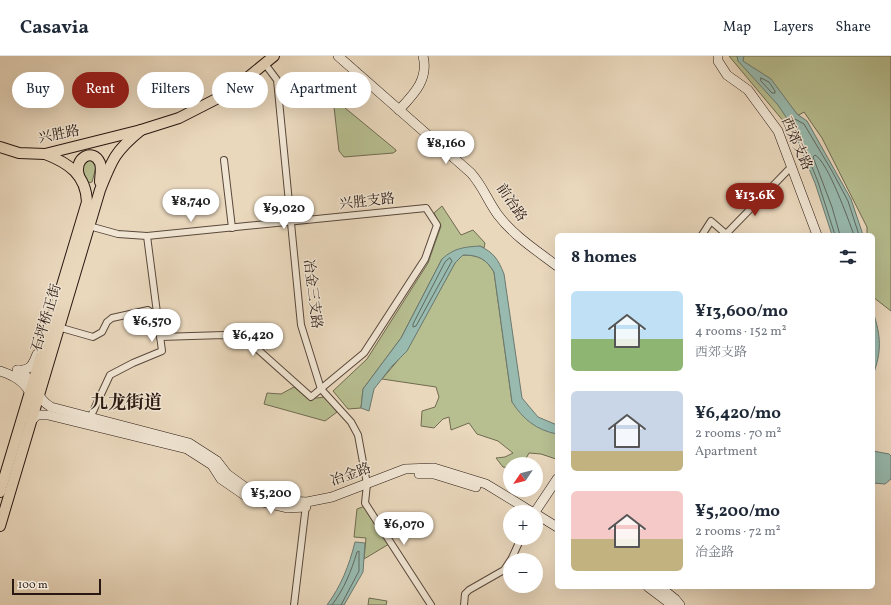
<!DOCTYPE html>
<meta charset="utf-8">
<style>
body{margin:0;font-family:Vollkorn,"Noto Serif SC",serif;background:#f6f6f7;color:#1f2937;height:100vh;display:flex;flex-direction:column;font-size:15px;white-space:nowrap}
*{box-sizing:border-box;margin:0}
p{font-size:13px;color:#747a83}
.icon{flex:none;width:22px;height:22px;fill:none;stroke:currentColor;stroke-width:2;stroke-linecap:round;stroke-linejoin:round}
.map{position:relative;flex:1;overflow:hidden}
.drawer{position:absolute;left:555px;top:177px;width:320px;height:356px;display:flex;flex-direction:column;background:#fff;border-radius:6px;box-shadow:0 4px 16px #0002}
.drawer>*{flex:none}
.banner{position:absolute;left:12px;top:16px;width:380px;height:36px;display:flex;gap:8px}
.needle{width:26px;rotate:235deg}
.controls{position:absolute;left:503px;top:401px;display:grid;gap:8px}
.controls a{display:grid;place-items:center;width:40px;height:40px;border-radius:50%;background:#fff;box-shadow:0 4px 16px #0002;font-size:20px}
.scale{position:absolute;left:12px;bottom:10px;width:89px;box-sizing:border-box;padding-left:4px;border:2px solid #291811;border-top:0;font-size:11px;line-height:14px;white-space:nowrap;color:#291811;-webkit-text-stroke:3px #f1e6d4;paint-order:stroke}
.price{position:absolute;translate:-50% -34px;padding:0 9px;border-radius:14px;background:#fff;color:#222;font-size:13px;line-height:26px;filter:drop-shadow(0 1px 2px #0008)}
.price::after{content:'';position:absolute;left:50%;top:24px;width:12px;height:9px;margin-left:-6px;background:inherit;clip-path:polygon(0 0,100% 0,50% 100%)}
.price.current{background:#8f2418;color:#fff}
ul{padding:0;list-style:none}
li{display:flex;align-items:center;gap:12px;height:100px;padding:0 16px}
li span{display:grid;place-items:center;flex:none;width:112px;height:80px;border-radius:6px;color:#555}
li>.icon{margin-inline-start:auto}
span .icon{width:48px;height:48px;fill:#fffc;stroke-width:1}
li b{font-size:17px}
h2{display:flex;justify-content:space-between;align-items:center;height:48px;padding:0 16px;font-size:17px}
.chip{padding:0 14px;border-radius:18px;background:#fff;box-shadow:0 4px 16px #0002;font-size:14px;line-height:36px}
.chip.current{background:#8f2418;color:#fff}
header{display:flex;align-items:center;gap:24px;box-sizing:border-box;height:56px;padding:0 20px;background:#fff;border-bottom:1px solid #e0e1e3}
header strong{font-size:19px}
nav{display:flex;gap:22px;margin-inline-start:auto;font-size:14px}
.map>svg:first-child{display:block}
.green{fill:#b7be90;stroke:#706b50}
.water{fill:#98baaf;stroke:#6c7970}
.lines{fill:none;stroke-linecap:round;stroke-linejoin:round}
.shore{stroke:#606960;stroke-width:1}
.street-casing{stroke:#59483c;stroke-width:8}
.secondary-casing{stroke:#291811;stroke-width:10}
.primary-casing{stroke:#291811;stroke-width:12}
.street{stroke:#f1e6d4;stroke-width:6}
.secondary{stroke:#f1e6d4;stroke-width:9}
.primary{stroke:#ead8bd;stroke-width:10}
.labels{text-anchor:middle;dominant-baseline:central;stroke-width:3;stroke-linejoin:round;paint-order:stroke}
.street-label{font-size:14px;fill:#291811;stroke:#f1e6d4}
.district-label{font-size:18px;font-weight:bold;fill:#291811;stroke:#f1e6d4}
</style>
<header>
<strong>Casavia</strong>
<nav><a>Map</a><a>Layers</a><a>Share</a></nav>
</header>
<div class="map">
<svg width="891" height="549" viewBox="0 0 891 549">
<rect width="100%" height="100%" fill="#ead8bd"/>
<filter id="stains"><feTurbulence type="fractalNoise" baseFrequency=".005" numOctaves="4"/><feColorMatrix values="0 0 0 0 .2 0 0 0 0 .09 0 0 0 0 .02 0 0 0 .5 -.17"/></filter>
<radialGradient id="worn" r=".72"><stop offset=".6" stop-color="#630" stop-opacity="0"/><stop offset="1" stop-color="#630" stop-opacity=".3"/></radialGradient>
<!-- green -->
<g class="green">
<polygon points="729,0 891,0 891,255 873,241 873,179 867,179 867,171 822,82 804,56 785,67"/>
<polygon points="333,42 396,94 396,95 393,97 344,101 339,95"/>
<polygon points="91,103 96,111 92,126 88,127 80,114 81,107"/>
<polygon points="442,150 461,179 473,174 485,187 484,192 480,190 442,203 401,282 363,333 361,352 348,353 333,335 367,303 428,207 441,170 434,157"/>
<path d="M 463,199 C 479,199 486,203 494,216 L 512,346 L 557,377 L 556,403 L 541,398 L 529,397 L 523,408 L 510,408 L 510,412 L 503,411 L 496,402 L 505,401 L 513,397 L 498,385 L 477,378 L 469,367 L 451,374 L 449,361 L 443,363 L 434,372 L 421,370 L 422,355 L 435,351 L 439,341 L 436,331 L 382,323 L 405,296 L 455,207 Z"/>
<polygon points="294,331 308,343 325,341 337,356 325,365 264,348 267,337 281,338"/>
<polygon points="365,450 389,488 364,503 366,482 354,481 357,453"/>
<polygon points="369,542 387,545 386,549 368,549"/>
</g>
<!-- water -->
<g class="water">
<polygon points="737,0 744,0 743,5 771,23 797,58 807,65 851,143 863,179 832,179 815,127 790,67 778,49 738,5"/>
<path d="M 480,190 C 494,197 498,203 504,218 L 522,342 L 538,361 L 557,369 L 557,378 C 536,374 523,363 512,346 L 494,216 C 486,203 479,199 463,199 L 455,207 L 407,295 L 392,310 L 374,333 L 369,355 L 361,352 L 363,333 L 401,282 L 442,203 C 454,192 464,191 480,190 Z"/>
<path d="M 873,256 C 881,280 882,295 873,319 Z"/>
<polygon points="873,395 889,398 891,400 891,423 885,428 873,427"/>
<path d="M 355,486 L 365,487 L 363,516 L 344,549 L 327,549 C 341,530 349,510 355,486 Z"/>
</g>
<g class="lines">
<!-- shore -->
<g class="shore">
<polygon points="761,22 769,26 775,35 775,37 772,37 761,25"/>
<polyline points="835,179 818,126 794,66 795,63 804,68 832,115 848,145 859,179"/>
<path d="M 840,179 L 832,151 L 813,101 L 815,99 C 828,106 848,163 854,179"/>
<polygon points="450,202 452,205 416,270 413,271 413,268 445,206"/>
<path d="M 332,549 C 344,533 351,516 357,496 L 359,495 L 359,515 L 341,549"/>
</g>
<!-- street casing -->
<g class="street-casing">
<g id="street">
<polyline points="265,8 277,24 301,269 321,333 351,366 358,379 367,428 365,447 431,549"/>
<polyline points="224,104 232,172"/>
<polyline points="89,170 118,178 147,180 426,152 437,169 425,203 364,297 311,341 245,282 224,279 160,281"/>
<polyline points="702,179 711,165 726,178 792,110"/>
<polyline points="58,271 93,281 102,276 107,266 112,262 148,254 154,259 156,264"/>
<polyline points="90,362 110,319 133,307 162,295 147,180"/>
<polyline points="511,504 521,482"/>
<polyline points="294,549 306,449"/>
<polyline points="464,549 465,538 469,534 504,514 510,505"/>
</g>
</g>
<!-- secondary casing -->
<g class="secondary-casing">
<g id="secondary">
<path d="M 338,0 L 471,117 C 484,132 487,144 498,159 C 514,180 536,194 557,210"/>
<polyline points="718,0 718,5 727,19 748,34 778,75 817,179"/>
<path d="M 399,54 C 414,38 429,23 423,0"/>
<path d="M 17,314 C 30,315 33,309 37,298"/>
<path d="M 18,314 C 37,325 35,342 51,351 L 189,387 L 217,405 L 227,418 L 253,437 L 289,445 L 307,446 L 332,441 L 405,413 L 434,412 L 486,428 L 532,456"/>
<path d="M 0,315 C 15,320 24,325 32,340"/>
<polyline points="30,366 37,359 48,359 187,393 212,409 221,423 250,443 287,452 306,451"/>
<polyline points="419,418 434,418 476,431"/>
<polyline points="535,456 557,423"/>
<polyline points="536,458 557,471"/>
<polyline points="648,531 672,549"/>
<polyline points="660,531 675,543 680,549"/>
</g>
</g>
<!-- primary casing -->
<g class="primary-casing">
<g id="primary">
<polyline points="0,91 19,97 45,98 141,74 179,62 230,36 274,0"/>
<path d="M 79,120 C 73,102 93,91 100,107 C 102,113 100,120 100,126"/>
<path d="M 0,436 L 87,146 C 86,119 69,107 45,98"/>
<path d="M 0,470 L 100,134 C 112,104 115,95 141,74"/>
</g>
</g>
<!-- street -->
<use href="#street" class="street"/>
<!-- secondary -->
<use href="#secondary" class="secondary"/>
<!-- primary -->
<use href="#primary" class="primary"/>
</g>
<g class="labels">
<!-- street labels -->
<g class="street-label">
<text transform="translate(59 79) rotate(-11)">兴胜路</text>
<text transform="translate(796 88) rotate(66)">西郊支路</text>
<text transform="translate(367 146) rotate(-6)">兴胜支路</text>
<text transform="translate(511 147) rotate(56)">前冶路</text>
<text transform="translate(312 238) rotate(83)">冶金三支路</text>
<text transform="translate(47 262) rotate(-73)">石坪桥正街</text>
<text transform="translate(351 419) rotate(-20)">冶金路</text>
</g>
<!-- district labels -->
<g class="district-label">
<text x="126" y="347">九龙街道</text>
</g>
</g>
<rect width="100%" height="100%" filter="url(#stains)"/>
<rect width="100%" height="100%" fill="url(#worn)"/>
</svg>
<div class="controls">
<a><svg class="needle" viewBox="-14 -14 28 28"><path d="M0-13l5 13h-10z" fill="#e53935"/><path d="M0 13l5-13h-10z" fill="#747a83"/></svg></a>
<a>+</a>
<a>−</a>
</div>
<div class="scale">100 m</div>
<b class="price" style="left:446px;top:109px">¥8,160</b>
<b class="price current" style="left:755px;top:161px">¥13.6K</b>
<b class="price" style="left:191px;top:167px">¥8,740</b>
<b class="price" style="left:284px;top:174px">¥9,020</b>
<b class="price" style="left:152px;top:287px">¥6,570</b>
<b class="price" style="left:253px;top:301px">¥6,420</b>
<b class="price" style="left:271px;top:459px">¥5,200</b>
<b class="price" style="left:404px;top:490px">¥6,070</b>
<div class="banner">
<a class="chip">Buy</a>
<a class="chip current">Rent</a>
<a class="chip">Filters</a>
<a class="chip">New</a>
<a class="chip">Apartment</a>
</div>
<section class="drawer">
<h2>8 homes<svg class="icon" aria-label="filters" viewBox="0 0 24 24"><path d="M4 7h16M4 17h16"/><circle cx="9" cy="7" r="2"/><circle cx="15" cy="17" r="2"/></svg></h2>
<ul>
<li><span style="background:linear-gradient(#bfe0f5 60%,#8fb573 0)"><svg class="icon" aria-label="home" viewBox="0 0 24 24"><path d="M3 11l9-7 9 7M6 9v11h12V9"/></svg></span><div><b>¥13,600/mo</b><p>4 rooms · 152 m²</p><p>西郊支路</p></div></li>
<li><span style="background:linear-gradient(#c9d6e8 75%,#c2b280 0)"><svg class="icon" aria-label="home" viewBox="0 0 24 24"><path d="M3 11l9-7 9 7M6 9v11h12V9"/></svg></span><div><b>¥6,420/mo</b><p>2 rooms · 70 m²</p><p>Apartment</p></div></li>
<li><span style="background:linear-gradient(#f6c9c9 60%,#c2b280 0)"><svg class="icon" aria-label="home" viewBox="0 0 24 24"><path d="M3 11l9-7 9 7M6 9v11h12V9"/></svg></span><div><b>¥5,200/mo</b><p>2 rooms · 72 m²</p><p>冶金路</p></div></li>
</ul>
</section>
</div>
